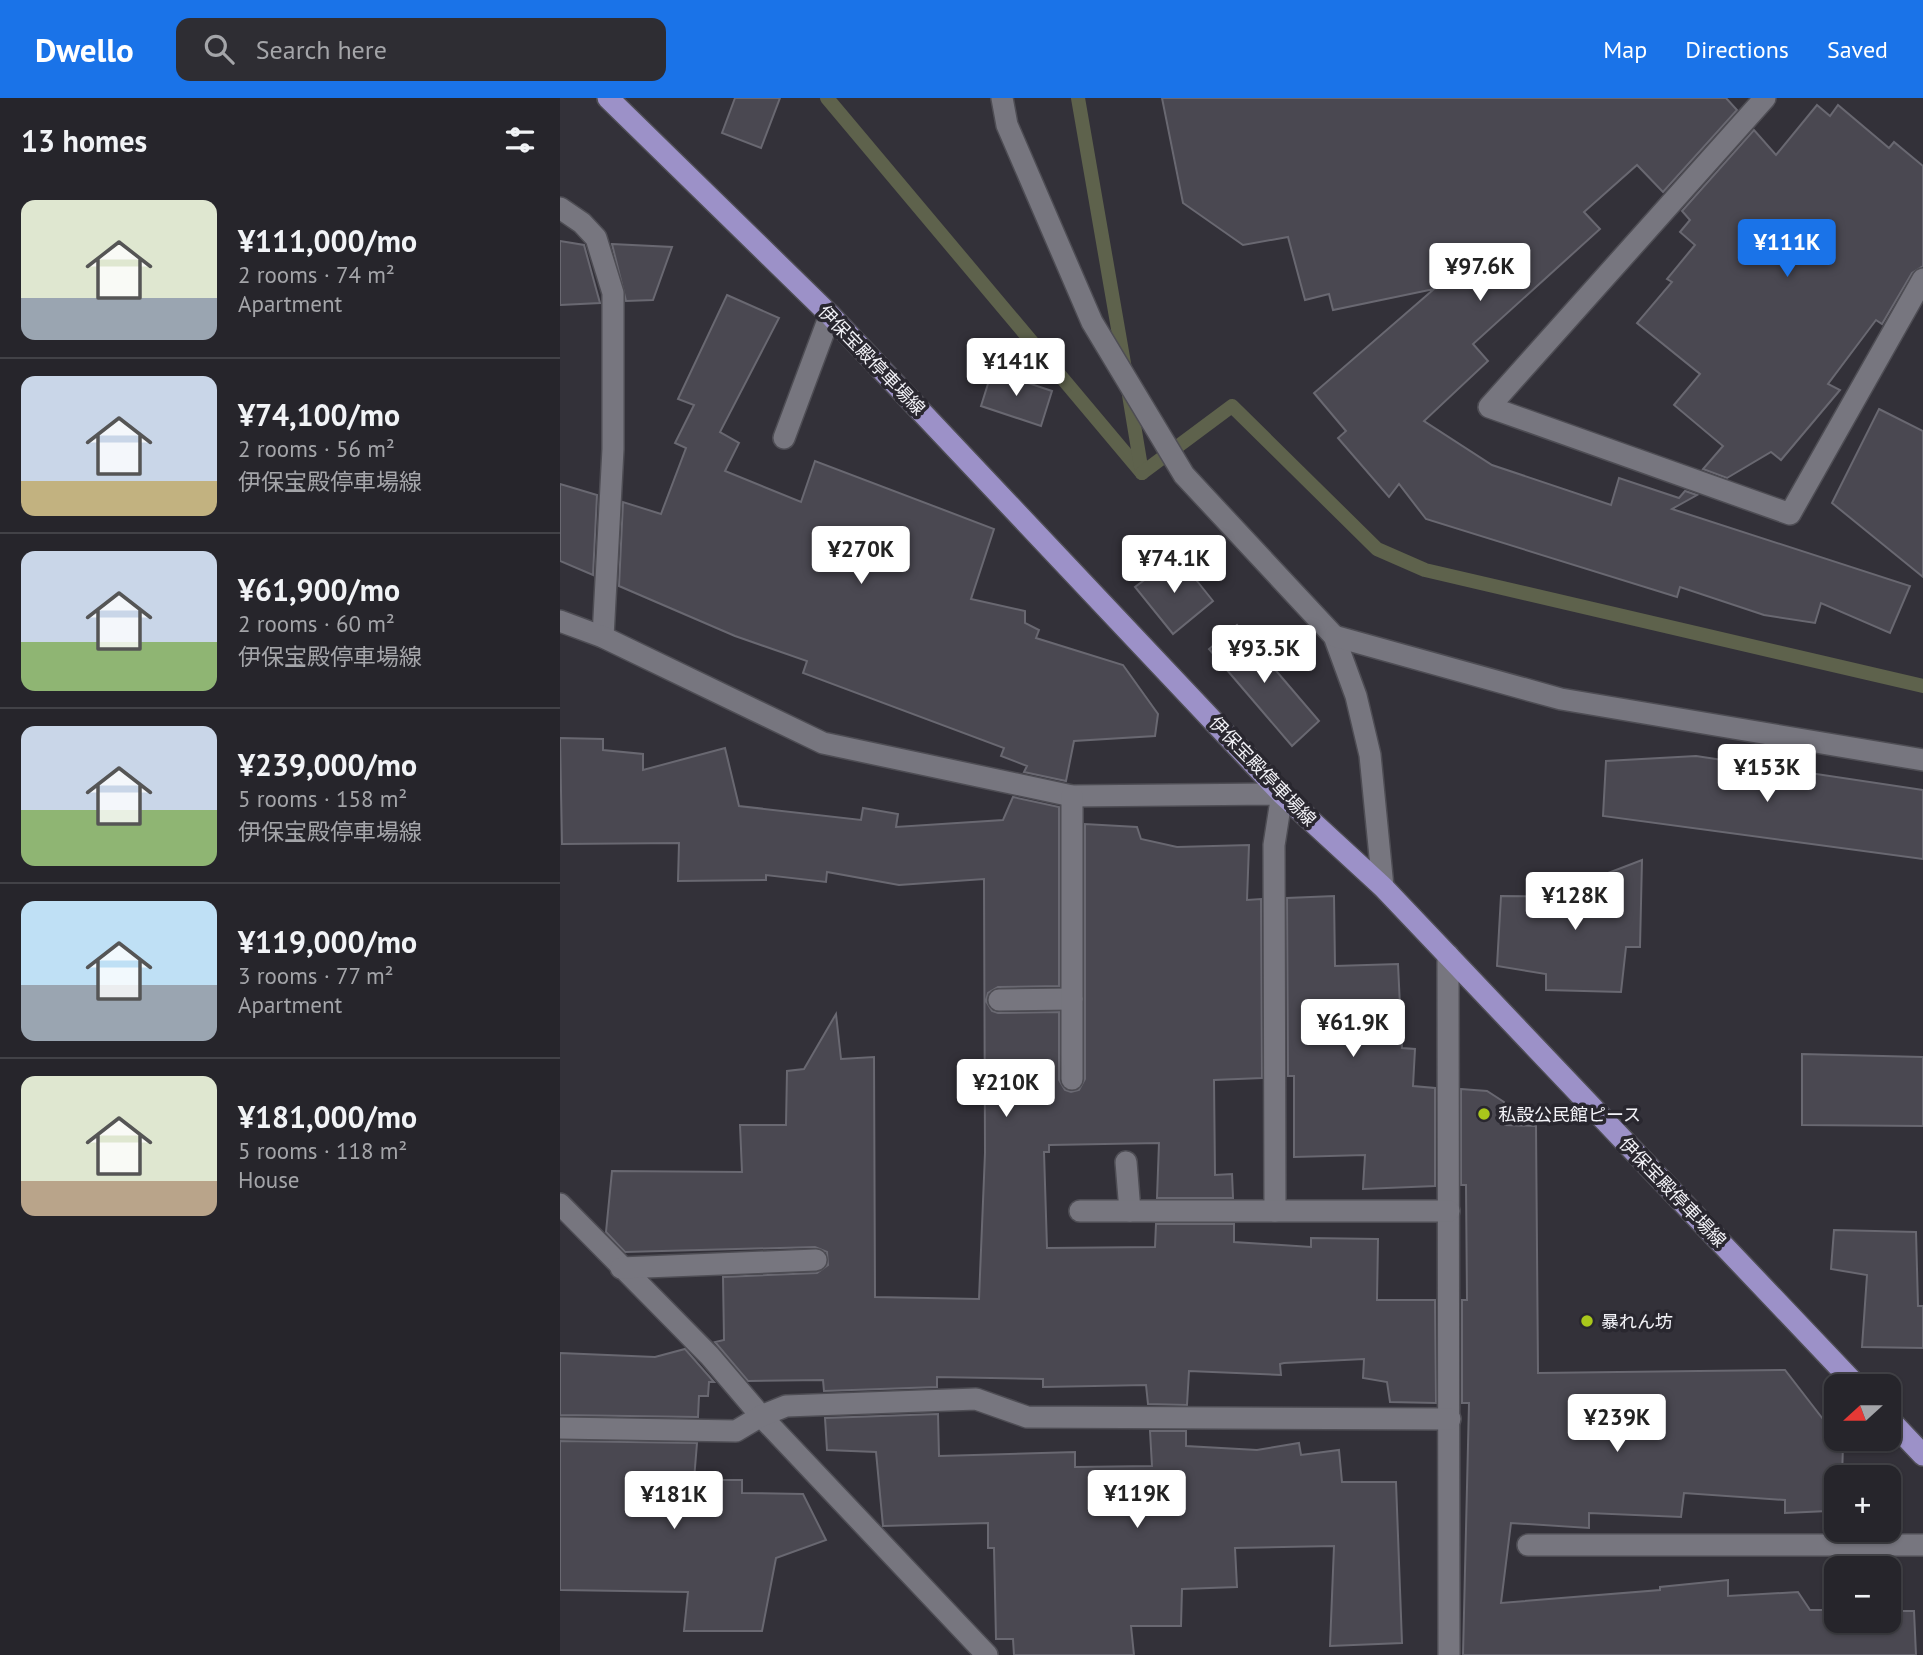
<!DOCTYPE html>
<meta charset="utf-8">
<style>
body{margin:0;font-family:"PT Sans","Noto Sans JP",sans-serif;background:#2e2d33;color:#f1f3f6;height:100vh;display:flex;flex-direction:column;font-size:26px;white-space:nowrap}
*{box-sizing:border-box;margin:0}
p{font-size:23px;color:#a4a5a9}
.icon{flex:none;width:38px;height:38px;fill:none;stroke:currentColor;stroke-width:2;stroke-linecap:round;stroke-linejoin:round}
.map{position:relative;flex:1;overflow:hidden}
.panel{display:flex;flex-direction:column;background:#26252b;width:560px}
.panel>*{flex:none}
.needle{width:46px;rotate:249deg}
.buttons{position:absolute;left:1264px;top:1276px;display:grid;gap:14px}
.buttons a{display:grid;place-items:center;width:77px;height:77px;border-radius:14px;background:#26252b;box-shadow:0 2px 5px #0004,0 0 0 2px #424247;font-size:35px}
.price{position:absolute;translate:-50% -60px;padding:0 16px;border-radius:7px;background:#fff;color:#222;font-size:23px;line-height:46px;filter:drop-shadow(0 2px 4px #0008)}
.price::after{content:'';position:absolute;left:50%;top:42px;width:21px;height:16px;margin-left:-10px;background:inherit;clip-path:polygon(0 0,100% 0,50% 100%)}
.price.selected{background:#1a73e8;color:#fff}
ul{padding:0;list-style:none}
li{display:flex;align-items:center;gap:21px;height:175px;padding:0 21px}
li+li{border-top:2px solid #424247}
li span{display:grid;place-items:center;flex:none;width:196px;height:140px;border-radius:14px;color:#555}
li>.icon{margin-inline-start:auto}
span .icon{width:84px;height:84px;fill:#fffc;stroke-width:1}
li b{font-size:30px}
h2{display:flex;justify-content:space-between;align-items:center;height:84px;padding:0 21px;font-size:30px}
header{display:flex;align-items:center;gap:42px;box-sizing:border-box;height:98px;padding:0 35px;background:#1a73e8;color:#fff}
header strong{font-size:33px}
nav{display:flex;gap:38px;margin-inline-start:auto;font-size:24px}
.search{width:490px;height:63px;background:#2e2d33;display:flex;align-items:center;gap:18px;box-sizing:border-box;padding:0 24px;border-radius:14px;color:#a4a5a9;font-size:26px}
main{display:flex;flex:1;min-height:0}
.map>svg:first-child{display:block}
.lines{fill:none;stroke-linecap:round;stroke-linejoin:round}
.stream{stroke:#5e624c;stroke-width:14}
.building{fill:#4a4851;stroke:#696871;stroke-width:2}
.minor-casing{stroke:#4e4d54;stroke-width:24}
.major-casing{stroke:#4e4d54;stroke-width:24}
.minor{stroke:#77767f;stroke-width:21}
.major{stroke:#9c91c8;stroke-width:21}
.poi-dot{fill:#a9c71b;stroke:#29272f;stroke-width:2.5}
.labels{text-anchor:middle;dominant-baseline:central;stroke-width:7;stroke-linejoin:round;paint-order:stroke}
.street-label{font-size:18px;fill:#f2f2f7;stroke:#29272f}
.poi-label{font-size:18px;fill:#f2f2f7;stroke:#29272f;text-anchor:start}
</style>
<header>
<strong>Dwello</strong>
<div class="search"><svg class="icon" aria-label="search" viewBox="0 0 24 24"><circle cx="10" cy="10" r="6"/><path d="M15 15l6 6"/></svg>Search here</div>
<nav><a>Map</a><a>Directions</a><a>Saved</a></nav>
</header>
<main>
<section class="panel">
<h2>13 homes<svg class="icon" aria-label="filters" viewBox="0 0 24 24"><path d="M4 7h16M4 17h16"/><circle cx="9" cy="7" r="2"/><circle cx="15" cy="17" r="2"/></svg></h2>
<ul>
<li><span style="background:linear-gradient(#dfe7d0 70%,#9aa5b1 0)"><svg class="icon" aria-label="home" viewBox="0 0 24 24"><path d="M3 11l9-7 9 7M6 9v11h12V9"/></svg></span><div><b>¥111,000/mo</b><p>2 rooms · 74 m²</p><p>Apartment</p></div></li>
<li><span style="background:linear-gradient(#c9d6e8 75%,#c2b280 0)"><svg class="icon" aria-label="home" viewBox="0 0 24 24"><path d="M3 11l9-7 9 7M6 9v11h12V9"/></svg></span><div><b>¥74,100/mo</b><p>2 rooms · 56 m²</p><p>伊保宝殿停車場線</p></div></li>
<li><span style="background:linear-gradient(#c9d6e8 65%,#8fb573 0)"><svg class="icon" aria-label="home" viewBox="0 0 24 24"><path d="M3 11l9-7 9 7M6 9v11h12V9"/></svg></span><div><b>¥61,900/mo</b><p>2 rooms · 60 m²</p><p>伊保宝殿停車場線</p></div></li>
<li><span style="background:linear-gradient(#c9d6e8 60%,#8fb573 0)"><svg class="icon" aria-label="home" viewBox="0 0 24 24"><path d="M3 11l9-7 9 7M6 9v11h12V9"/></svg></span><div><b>¥239,000/mo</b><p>5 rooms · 158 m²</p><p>伊保宝殿停車場線</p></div></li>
<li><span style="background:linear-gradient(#bfe0f5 60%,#9aa5b1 0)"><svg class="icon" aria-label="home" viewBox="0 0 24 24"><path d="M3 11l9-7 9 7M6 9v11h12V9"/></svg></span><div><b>¥119,000/mo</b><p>3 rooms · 77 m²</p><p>Apartment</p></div></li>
<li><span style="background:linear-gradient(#dfe7d0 75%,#b9a48a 0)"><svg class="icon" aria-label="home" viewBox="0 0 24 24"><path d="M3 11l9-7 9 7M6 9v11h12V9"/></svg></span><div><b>¥181,000/mo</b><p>5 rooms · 118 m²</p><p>House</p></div></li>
</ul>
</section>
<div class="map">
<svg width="1363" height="1557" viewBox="0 0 1363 1557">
<rect width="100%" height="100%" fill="#333139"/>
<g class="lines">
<!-- stream -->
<g class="stream">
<polyline points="267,0 582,375"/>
<polyline points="518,0 565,271"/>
<polyline points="568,291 582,375"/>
<polyline points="582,375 672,308 817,451 865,472 1363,588"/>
</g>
</g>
<!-- building -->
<g class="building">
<polygon points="175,0 220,0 201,50 162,35"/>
<polygon points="602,0 1166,0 1177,12 1103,94 1077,67 1024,114 1040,131 913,246 928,263 864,323 932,367 1051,407 1059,380 1119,400 1125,393 1137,397 1112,411 1350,488 1330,535 1261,505 1255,525 1204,517 1120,489 1117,499 866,421 839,386 829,399 778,340 786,333 754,295 874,191 773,212 769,196 745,202 728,139 683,147 623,105"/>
<polygon points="1257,7 1270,18 1278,7 1329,50 1334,44 1363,68 1363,168 1352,175 1322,226 1316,222 1268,286 1280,292 1221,362 1211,354 1167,380 1143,371 1163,348 1114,307 1140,276 1077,225 1112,184 1107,181 1135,147 1120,134 1130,122 1122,113 1194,32 1216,57"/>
<polygon points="0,143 24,147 40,205 0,207"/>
<polygon points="52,146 112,149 93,202 66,203"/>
<polygon points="167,197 219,220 160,334 179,345 165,373 241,404 255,363 434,431 411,501 465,513 465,525 479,532 476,540 563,567 598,616 595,638 514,643 506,683 464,674 467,668 441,658 444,650 243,575 247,563 175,538 59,488 63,404 101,416 126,350 115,345 134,307 118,301"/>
<polygon points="432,273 492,293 481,328 421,308"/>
<polygon points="1319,311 1363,333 1363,479 1272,405"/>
<polygon points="0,386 37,397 33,477 0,463"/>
<polygon points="617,458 653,503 613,536 575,489"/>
<polygon points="677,527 759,623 732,648 649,551"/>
<polygon points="0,640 43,641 43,652 83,656 83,672 165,650 179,708 301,722 303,710 338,716 336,729 443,722 453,699 499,709 499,888 438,889 428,895 426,903 432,913 438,915 499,914 499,982 505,992 511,994 519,992 525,981 525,726 577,729 581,741 617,749 689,747 687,802 701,801 702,980 654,982 655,1077 672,1076 673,1100 597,1100 599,1045 489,1047 489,1054 484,1054 487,1150 595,1149 596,1126 674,1126 674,1144 751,1149 751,1140 818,1141 817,1202 875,1202 876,1305 830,1304 827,1284 803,1280 804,1261 724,1265 720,1266 721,1277 629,1273 627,1307 588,1306 586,1287 483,1289 483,1281 377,1279 377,1289 264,1293 263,1282 188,1283 155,1244 164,1242 163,1179 257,1175 268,1167 267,1154 255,1149 65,1154 46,1134 52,1073 182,1074 180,1027 226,1027 227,973 244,971 276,916 281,961 314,959 315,1199 419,1201 425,1055 424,781 339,787 267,774 266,784 206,777 206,782 118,783 119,745 2,746"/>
<polygon points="1136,658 1363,692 1363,761 1043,718 1046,663"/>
<polygon points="1082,762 1080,849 1066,849 1061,894 986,892 986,876 937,868 941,798 1009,799 1009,790"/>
<polygon points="774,798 775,868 838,866 842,950 855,951 853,988 875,990 875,1088 803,1091 805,1057 734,1059 734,978 728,978 727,800"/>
<polygon points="1242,956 1363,959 1363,1028 1242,1027"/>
<polygon points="901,991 927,993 944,1004 945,1027 976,1028 978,1275 1225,1272 1283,1347 1282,1379 1276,1379 1276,1388 1267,1389 1268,1413 1225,1415 1225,1402 1124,1395 1121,1419 1029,1415 1029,1430 951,1425 941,1505 1100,1492 1100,1489 1168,1482 1168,1498 1238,1494 1250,1512 1276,1512 1276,1522 1328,1522 1328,1513 1354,1513 1356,1557 903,1557 909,1305 902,1305 902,1202 907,1202 906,1087 901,1087"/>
<polygon points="1274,1132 1356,1134 1358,1208 1363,1208 1363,1250 1302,1249 1307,1177 1271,1171"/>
<polygon points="125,1251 154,1284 149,1284 148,1298 139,1298 138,1319 0,1317 0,1255 95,1259"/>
<polygon points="378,1316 379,1358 515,1354 515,1369 592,1368 590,1333 626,1333 626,1348 697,1352 739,1345 741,1357 779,1352 782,1384 836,1384 842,1545 770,1548 774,1448 675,1450 677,1489 622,1491 621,1528 571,1528 574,1557 454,1557 453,1541 436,1541 434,1450 428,1450 428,1425 323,1428 316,1354 267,1352 265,1320"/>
<polygon points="0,1343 137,1345 134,1382 182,1382 182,1395 243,1396 266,1442 216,1460 202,1533 124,1533 128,1494 0,1492"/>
</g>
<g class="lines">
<!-- minor casing -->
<g class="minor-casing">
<g id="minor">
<polyline points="442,0 447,27 532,224 624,377 774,538 796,598 810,657 823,789"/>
<polyline points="1205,0 929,309 1230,416 1363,181"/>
<polyline points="0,110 22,125 36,140 53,195 53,351 43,539"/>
<polyline points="224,340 270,217"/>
<polyline points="0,523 43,539 263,645 512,698 722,696 714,747 715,1113"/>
<polyline points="774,538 1001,601 1363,662"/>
<polyline points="888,857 889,1557"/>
<polyline points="439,902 512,901"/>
<polyline points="512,981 512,698"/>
<polyline points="566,1064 570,1113"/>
<polyline points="0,1106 149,1257 201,1318 427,1557"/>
<polyline points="520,1113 889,1113"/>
<polyline points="61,1170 256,1162"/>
<polyline points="0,1330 176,1333 201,1318 226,1308 416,1301 467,1319 890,1321"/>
<polyline points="968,1447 1363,1447"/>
</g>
</g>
<!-- major casing -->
<g class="major-casing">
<g id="major">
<polyline points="48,0 270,217 722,696 823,789 1297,1288"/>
<polyline points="1328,1320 1363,1357"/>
</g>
</g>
<!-- minor -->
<use href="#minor" class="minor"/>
<!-- major -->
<use href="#major" class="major"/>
</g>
<!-- markers -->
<g class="poi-dot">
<circle cx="924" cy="1016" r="7"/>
<circle cx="1027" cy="1223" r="7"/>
</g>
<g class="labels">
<!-- street labels -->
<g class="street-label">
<text transform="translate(312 262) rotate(46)">伊保宝殿停車場線</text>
<text transform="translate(703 673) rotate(46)">伊保宝殿停車場線</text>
<text transform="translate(1113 1094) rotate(46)">伊保宝殿停車場線</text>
</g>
<!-- poi labels -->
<g class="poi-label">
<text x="938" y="1016">私設公民館ピース</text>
<text x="1041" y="1223">暴れん坊</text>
</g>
</g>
</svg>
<div class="buttons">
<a><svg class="needle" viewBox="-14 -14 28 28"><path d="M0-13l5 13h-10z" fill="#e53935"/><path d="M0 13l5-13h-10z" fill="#a4a5a9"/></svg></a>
<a>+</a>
<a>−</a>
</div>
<b class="price selected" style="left:1227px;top:181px">¥111K</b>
<b class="price" style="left:920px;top:205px">¥97.6K</b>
<b class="price" style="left:456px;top:300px">¥141K</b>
<b class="price" style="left:301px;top:488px">¥270K</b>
<b class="price" style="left:614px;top:497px">¥74.1K</b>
<b class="price" style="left:704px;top:587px">¥93.5K</b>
<b class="price" style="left:1207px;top:706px">¥153K</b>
<b class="price" style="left:1015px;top:834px">¥128K</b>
<b class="price" style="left:793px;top:961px">¥61.9K</b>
<b class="price" style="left:446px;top:1021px">¥210K</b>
<b class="price" style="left:1057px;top:1356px">¥239K</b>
<b class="price" style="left:577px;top:1432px">¥119K</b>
<b class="price" style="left:114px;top:1433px">¥181K</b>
</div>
</main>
